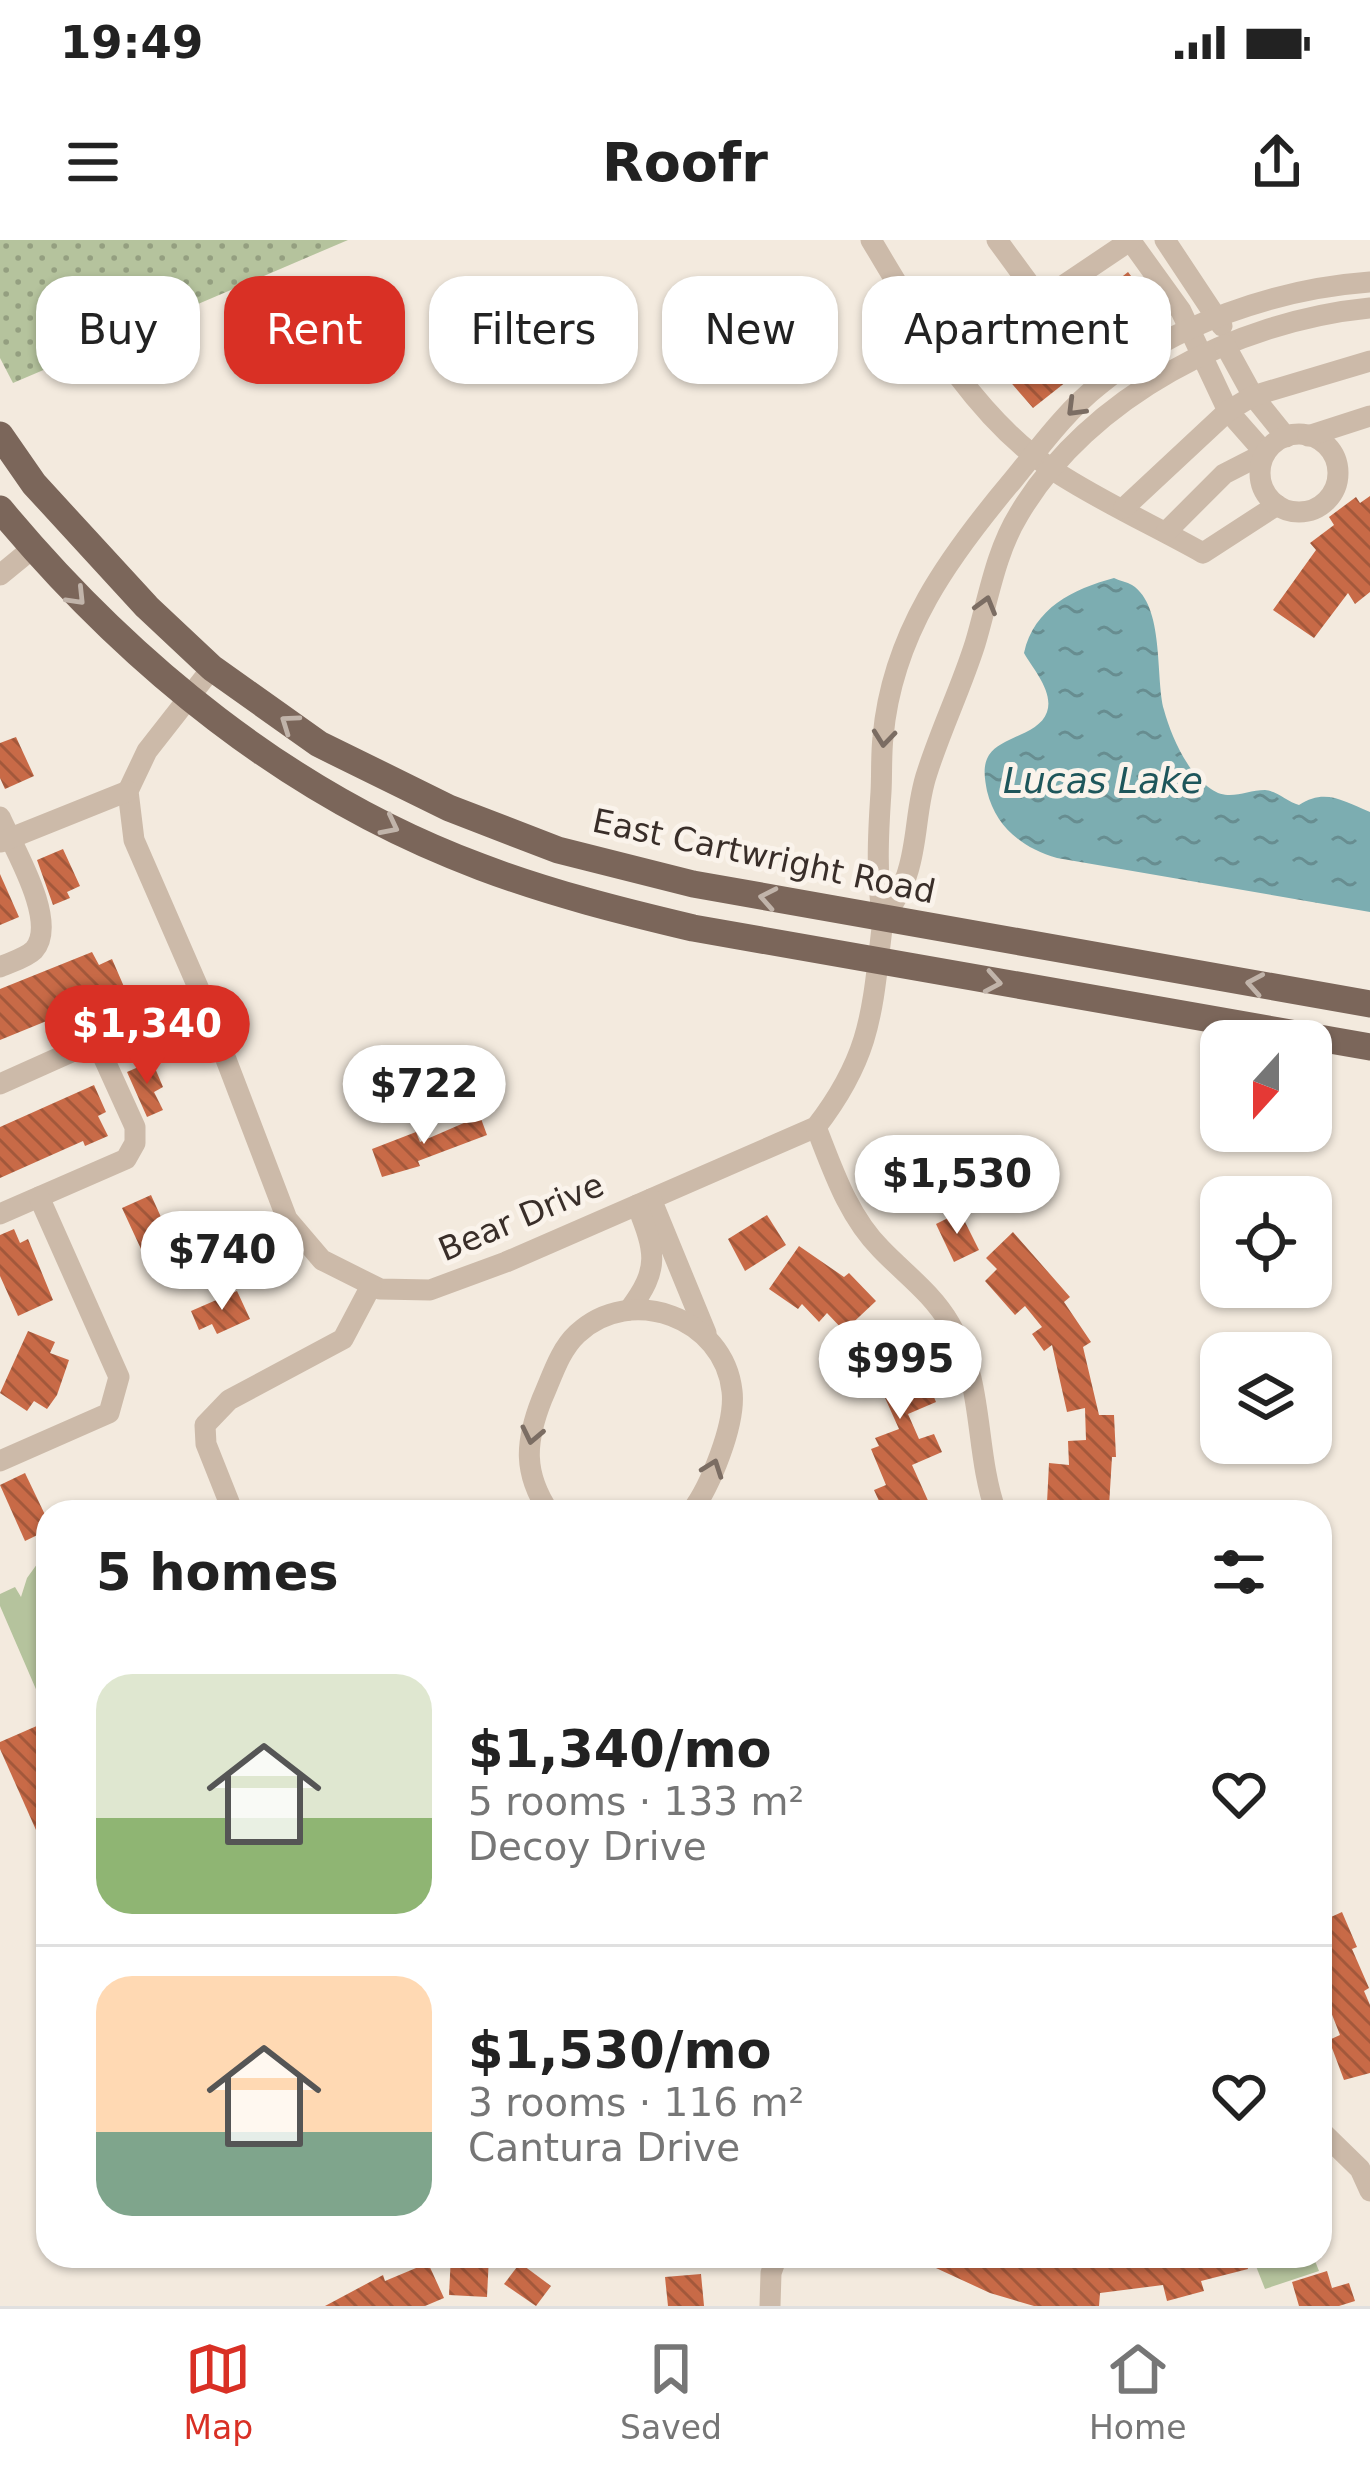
<!DOCTYPE html>
<meta charset="utf-8">
<style>
body{margin:0;font-family:"DejaVu Sans",sans-serif;background:#f6f6f6;color:#222;height:100vh;display:flex;flex-direction:column;font-size:45px;white-space:nowrap}
*{box-sizing:border-box;margin:0}
p{font-size:39px;color:#767676}
.icon{flex:none;width:66px;height:66px;fill:none;stroke:currentColor;stroke-width:2;stroke-linecap:round;stroke-linejoin:round}
.map{position:relative;flex:1;overflow:hidden}
.drawer{position:absolute;left:36px;top:1260px;width:1296px;height:768px;display:flex;flex-direction:column;background:#fff;border-radius:36px;box-shadow:0 3px 9px #0004}
.drawer>*{flex:none}
.guide{position:absolute;left:36px;top:36px;width:1299px;height:108px;display:flex;gap:24px}
.needle{width:78px;rotate:201deg}
.controls{position:absolute;left:1200px;top:780px;display:grid;gap:24px}
.controls a{display:grid;place-items:center;width:132px;height:132px;border-radius:24px;background:#fff;box-shadow:0 3px 9px #0004;font-size:60px}
.price{position:absolute;translate:-50% -102px;padding:0 27px;border-radius:42px;background:#fff;color:#222;font-size:39px;line-height:78px;filter:drop-shadow(0 3px 6px #0008)}
.price::after{content:'';position:absolute;left:50%;top:72px;width:36px;height:27px;margin-left:-18px;background:inherit;clip-path:polygon(0 0,100% 0,50% 100%)}
.price.selected{background:#d93025;color:#fff}
ul{padding:0;list-style:none}
li{display:flex;align-items:center;gap:36px;height:300px;padding:0 60px}
li+li{border-top:3px solid #e0e0e0}
li span{display:grid;place-items:center;flex:none;width:336px;height:240px;border-radius:36px;color:#555}
li>.icon{margin-inline-start:auto}
span .icon{width:144px;height:144px;fill:#fffc;stroke-width:1}
li b{font-size:51px}
h2{display:flex;justify-content:space-between;align-items:center;height:144px;padding:0 60px;font-size:51px}
.tag{padding:0 42px;border-radius:36px;background:#fff;box-shadow:0 3px 9px #0004;font-size:42px;line-height:108px}
.tag.selected{background:#d93025;color:#fff}
.status{display:flex;justify-content:space-between;align-items:center;height:84px;padding:0 60px;background:#fff;direction:ltr}
.status svg{height:33px;fill:currentColor}
header{display:flex;justify-content:space-between;align-items:center;height:156px;padding:0 60px;background:#fff;font-size:54px;font-weight:600}
.dock{display:flex;justify-content:space-around;align-items:center;height:168px;border-top:3px solid #e0e0e0;background:#fff;font-size:33px;color:#767676}
.dock a{display:grid;justify-items:center;gap:6px}
.dock .selected{color:#d93025}
.map>svg:first-child{display:block}
.grass{fill:url(#grass-dots)}
.pitch{fill:#b5c39d}
.water{fill:url(#water-ripples)}
.building{fill:url(#building-back-hatch)}
.lines{fill:none;stroke-linecap:round;stroke-linejoin:round}
.minor{stroke:#ccbaa9;stroke-width:21}
.major{stroke:#7b665a;stroke-width:27}
.oneway{stroke:#7b6d63}
.oneway2{stroke:#c1b4aa}
.labels{text-anchor:middle;dominant-baseline:central;stroke-width:10;stroke-linejoin:round;paint-order:stroke}
.street-label{font-size:33px;fill:#392e29;stroke:#faf3eb}
.water-label{font-size:36px;font-style:italic;fill:#1e565b;stroke:#faf3eb}
</style>
<div class="status"><b>19:49</b><svg viewBox="0 0 49 12"><path d="M0 12V9h3v3zM5 12V6h3v6zM10 12V3h3v9zM15 12V0h3v12zM26 1h20v11H26zM47 4h2v5h-2z"/></svg></div>
<header><svg class="icon" aria-label="menu" viewBox="0 0 24 24"><path d="M4 6h16M4 12h16M4 18h16"/></svg>Roofr<svg class="icon" aria-label="share" viewBox="0 0 24 24"><path d="M12 15V3M7 8l5-5 5 5M5 13v7h14v-7"/></svg></header>
<div class="map">
<svg width="1370" height="2066" viewBox="0 0 1370 2066">
<defs>
<pattern id="grass-dots" width="8" height="8" patternUnits="userSpaceOnUse" patternTransform="scale(3)"><rect width="8" height="8" fill="#b5c39d"/><path d="M2 2h.1M6 6h.1" fill="none" stroke="#949f80" stroke-width="1.8" stroke-linecap="round"/></pattern>
<pattern id="water-ripples" width="26" height="14" patternUnits="userSpaceOnUse" patternTransform="scale(3)"><rect width="26" height="14" fill="#7cadb1"/><path d="M2 4q2-2 4 0t4 0M15 11q2-2 4 0t4 0" fill="none" stroke="#678d90"/></pattern>
<pattern id="building-back-hatch" width="6" height="6" patternUnits="userSpaceOnUse" patternTransform="scale(3)"><rect width="6" height="6" fill="#c86a47"/><path d="M-1 5l2 2M0 0l6 6M5-1l2 2" fill="none" stroke="#a3583b"/></pattern>
</defs>
<rect width="100%" height="100%" fill="#f3eade"/>
<!-- grass -->
<polygon class="grass" points="0,0 348,0 13,143 0,118"/>
<!-- pitch -->
<g class="pitch">
<polygon points="48,1309 48,1354 42,1371 42,1397 48,1410 48,1477 0,1366 0,1354 15,1347 21,1357 27,1338"/>
<polygon points="1252,2016 1313,2016 1319,2031 1265,2049"/>
</g>
<!-- water -->
<path class="water" d="M 1114,338 C 1120,341 1127,342 1132,345 C 1165,366 1155,437 1164,470 C 1171,496 1188,534 1211,549 C 1229,562 1246,550 1265,550 C 1277,551 1288,562 1299,565 C 1325,548 1343,561 1370,572 L 1370,672 L 1057,618 C 1023,608 996,588 987,551 C 985,540 982,526 989,515 C 1002,496 1039,495 1047,472 C 1054,452 1033,429 1024,413 C 1034,368 1073,349 1114,338 Z"/>
<!-- building -->
<g class="building">
<polygon points="1128,32 1157,70 1033,168 1000,130 1017,116 1022,121 1047,100 1043,96 1056,85 1086,61 1091,67 1117,47 1114,43"/>
<polygon points="1370,256 1370,352 1355,364 1348,353 1314,398 1273,370 1316,310 1310,303 1334,285 1329,277 1356,257 1360,263"/>
<polygon points="16,497 34,536 5,549 0,538 0,503"/>
<polygon points="63,609 80,646 67,652 70,658 53,665 37,620"/>
<polygon points="0,634 19,677 0,685"/>
<polygon points="92,712 99,725 112,719 125,749 0,800 0,749"/>
<polygon points="152,821 163,847 154,852 163,870 147,877 127,832"/>
<polygon points="94,845 106,872 98,876 108,896 85,906 83,901 0,938 0,887"/>
<polygon points="480,876 487,895 418,921 420,926 382,937 372,909 416,892 420,902"/>
<polygon points="960,901 966,942 941,946 934,905"/>
<polygon points="151,955 180,1019 158,1029 148,1006 141,1009 122,968"/>
<polygon points="960,972 979,1010 954,1022 936,984"/>
<polygon points="767,975 786,1005 745,1031 728,999"/>
<polygon points="14,989 20,1003 28,999 53,1060 18,1076 0,1036 0,995"/>
<polygon points="1013,992 1070,1057 1064,1062 1091,1102 1083,1107 1099,1175 1114,1175 1116,1217 1112,1217 1109,1266 1047,1263 1049,1223 1069,1225 1068,1201 1086,1200 1085,1168 1067,1172 1052,1105 1044,1111 1032,1094 1042,1087 1025,1066 1015,1075 985,1041 997,1029 986,1018"/>
<polygon points="799,1006 844,1037 849,1033 876,1061 844,1091 827,1073 819,1082 802,1064 798,1069 769,1049"/>
<polygon points="237,1051 250,1079 217,1094 212,1084 199,1090 191,1071"/>
<polygon points="28,1091 55,1102 50,1113 69,1120 57,1155 47,1169 34,1161 27,1171 0,1153"/>
<polygon points="891,1091 899,1109 911,1103 936,1162 908,1174 919,1199 934,1194 942,1212 912,1225 930,1265 915,1272 884,1272 874,1250 886,1245 871,1209 879,1206 875,1198 899,1189 877,1140 871,1142 855,1107"/>
<polygon points="25,1233 48,1281 48,1290 25,1301 0,1245"/>
<polygon points="39,1485 48,1506 48,1617 0,1509 0,1502"/>
<polygon points="1342,1672 1357,1707 1352,1709 1369,1748 1364,1751 1370,1765 1370,1833 1344,1840 1329,1800 1340,1795 1320,1744 1320,1682"/>
<polygon points="451,2016 489,2016 487,2057 449,2055"/>
<polygon points="910,2016 1029,2016 1051,2023 1111,2026 1156,2016 1173,2019 1245,2016 1248,2029 1201,2041 1204,2051 1167,2061 1163,2045 1100,2053 1099,2066 1034,2066 990,2053"/>
<polygon points="428,2023 444,2058 425,2066 325,2066 383,2035 385,2041"/>
<polygon points="520,2023 551,2046 536,2066 504,2044"/>
<polygon points="1327,2031 1332,2048 1349,2043 1355,2061 1339,2066 1299,2066 1292,2042"/>
<polygon points="701,2034 704,2066 668,2066 665,2037"/>
</g>
<g class="lines">
<!-- minor -->
<g class="minor">
<path d="M 871,0 C 921,83 973,177 1056,232 C 1102,262 1155,286 1203,313 L 1277,265"/>
<polyline points="997,0 1041,60"/>
<polyline points="1130,0 1181,71 1228,171 1265,213 1224,234 1166,292"/>
<polyline points="1165,0 1222,86"/>
<path d="M 1370,42 C 1275,49 1174,84 1099,145 C 1066,171 1040,207 1013,240 C 949,316 892,394 883,497 C 881,515 882,534 881,552 C 878,596 876,637 883,680 C 892,665 903,649 908,631 C 918,599 916,565 927,533 C 941,489 961,448 975,404 C 988,361 995,313 1019,274 C 1089,156 1236,81 1370,68"/>
<polyline points="1225,105 1253,156 1286,197"/>
<polyline points="959,136 1024,72 1131,0"/>
<circle cx="1299" cy="233" r="39"/>
<polyline points="1308,196 1370,176"/>
<polyline points="1124,268 1228,171 1253,156 1370,121"/>
<polyline points="0,335 33,308"/>
<path d="M 212,428 L 147,511 L 128,551 L 134,600 L 201,754 L 287,979 L 322,1020 L 380,1049 L 430,1050 L 506,1022 L 816,887 C 873,813 872,769 883,680"/>
<path d="M 0,577 C 13,607 59,682 34,710 C 26,718 11,722 0,727"/>
<polyline points="1,602 128,551"/>
<polyline points="0,844 201,754"/>
<path d="M 816,887 C 833,930 848,976 881,1009 C 905,1034 932,1053 950,1084 C 985,1143 974,1210 996,1272"/>
<polyline points="651,959 706,1093"/>
<polyline points="0,974 126,919 135,903 135,887 96,801"/>
<path d="M 629,1070 C 661,1028 655,1011 637,965"/>
<polyline points="0,1221 109,1173 119,1137 39,957"/>
<polyline points="233,1272 206,1204 205,1185 229,1160 343,1099 371,1046"/>
<path d="M 549,1272 C 523,1233 525,1202 542,1159 C 552,1137 559,1111 577,1094 C 631,1043 724,1078 732,1151 C 736,1184 710,1247 691,1272"/>
<polyline points="1320,1890 1360,1929 1370,1951"/>
<polyline points="770,2066 771,2033 777,2016"/>
</g>
<!-- major -->
<g class="major">
<polyline points="0,195 34,244 147,367 212,428 319,504 449,568 558,610 693,644 1370,764"/>
<path d="M 0,269 C 129,424 290,556 481,627 C 550,653 621,671 693,688 L 1370,807"/>
</g>
</g>
<!-- one-way arrows -->
<defs><path id="oneway-chevron" d="M-2-3.5L2.5 0L-2 3.5" fill="none" stroke-width="1.6" stroke-linecap="round" stroke-linejoin="round" transform="scale(3)"/></defs>
<g class="oneway">
<use href="#oneway-chevron" transform="translate(1075 168) rotate(135)"/>
<use href="#oneway-chevron" transform="translate(986 365) rotate(-74)"/>
<use href="#oneway-chevron" transform="translate(884 498) rotate(96)"/>
<use href="#oneway-chevron" transform="translate(532 1195) rotate(102)"/>
<use href="#oneway-chevron" transform="translate(713 1228) rotate(-70)"/>
</g>
<g class="oneway2">
<use href="#oneway-chevron" transform="translate(77 357) rotate(46)"/>
<use href="#oneway-chevron" transform="translate(289 483) rotate(-145)"/>
<use href="#oneway-chevron" transform="translate(390 586) rotate(27)"/>
<use href="#oneway-chevron" transform="translate(768 658) rotate(-169)"/>
<use href="#oneway-chevron" transform="translate(993 742) rotate(10)"/>
<use href="#oneway-chevron" transform="translate(1255 744) rotate(-170)"/>
</g>
<g class="labels">
<!-- street labels -->
<g class="street-label">
<text transform="translate(764 616) rotate(12)">East Cartwright Road</text>
<text transform="translate(521 977) rotate(-23)">Bear Drive</text>
</g>
<!-- water labels -->
<g class="water-label">
<text x="1103" y="540">Lucas Lake</text>
</g>
</g>
</svg>
<div class="controls">
<a><svg class="needle" viewBox="-14 -14 28 28"><path d="M0-13l5 13h-10z" fill="#e53935"/><path d="M0 13l5-13h-10z" fill="#767676"/></svg></a>
<a><svg class="icon" aria-label="locate" viewBox="0 0 24 24"><circle cx="12" cy="12" r="6"/><path d="M12 2v4M12 18v4M2 12h4M18 12h4"/></svg></a>
<a><svg class="icon" aria-label="layers" viewBox="0 0 24 24"><path d="M12 4l9 5-9 5-9-5zM3 14l9 5 9-5"/></svg></a>
</div>
<b class="price selected" style="left:147px;top:847px">$1,340</b>
<b class="price" style="left:424px;top:907px">$722</b>
<b class="price" style="left:957px;top:997px">$1,530</b>
<b class="price" style="left:222px;top:1073px">$740</b>
<b class="price" style="left:900px;top:1182px">$995</b>
<div class="guide">
<a class="tag">Buy</a>
<a class="tag selected">Rent</a>
<a class="tag">Filters</a>
<a class="tag">New</a>
<a class="tag">Apartment</a>
</div>
<section class="drawer">
<h2>5 homes<svg class="icon" aria-label="filters" viewBox="0 0 24 24"><path d="M4 7h16M4 17h16"/><circle cx="9" cy="7" r="2"/><circle cx="15" cy="17" r="2"/></svg></h2>
<ul>
<li><span style="background:linear-gradient(#dfe7d0 60%,#8fb573 0)"><svg class="icon" aria-label="home" viewBox="0 0 24 24"><path d="M3 11l9-7 9 7M6 9v11h12V9"/></svg></span><div><b>$1,340/mo</b><p>5 rooms · 133 m²</p><p>Decoy Drive</p></div><svg class="icon" aria-label="heart" viewBox="0 0 24 24"><path d="M12 20l-8-8c-3-5 5-10 8-4 3-6 11-1 8 4z"/></svg></li>
<li><span style="background:linear-gradient(#ffd9b3 65%,#7fa58c 0)"><svg class="icon" aria-label="home" viewBox="0 0 24 24"><path d="M3 11l9-7 9 7M6 9v11h12V9"/></svg></span><div><b>$1,530/mo</b><p>3 rooms · 116 m²</p><p>Cantura Drive</p></div><svg class="icon" aria-label="heart" viewBox="0 0 24 24"><path d="M12 20l-8-8c-3-5 5-10 8-4 3-6 11-1 8 4z"/></svg></li>
</ul>
</section>
</div>
<nav class="dock">
<a class="selected"><svg class="icon" aria-label="map" viewBox="0 0 24 24"><path d="M3 6l6-2 6 2 6-2v14l-6 2-6-2-6 2zM9 4v14M15 6v14"/></svg>Map</a>
<a><svg class="icon" aria-label="saved" viewBox="0 0 24 24"><path d="M7 4h10v16l-5-4-5 4z"/></svg>Saved</a>
<a><svg class="icon" aria-label="home" viewBox="0 0 24 24"><path d="M3 11l9-7 9 7M6 9v11h12V9"/></svg>Home</a>
</nav>
